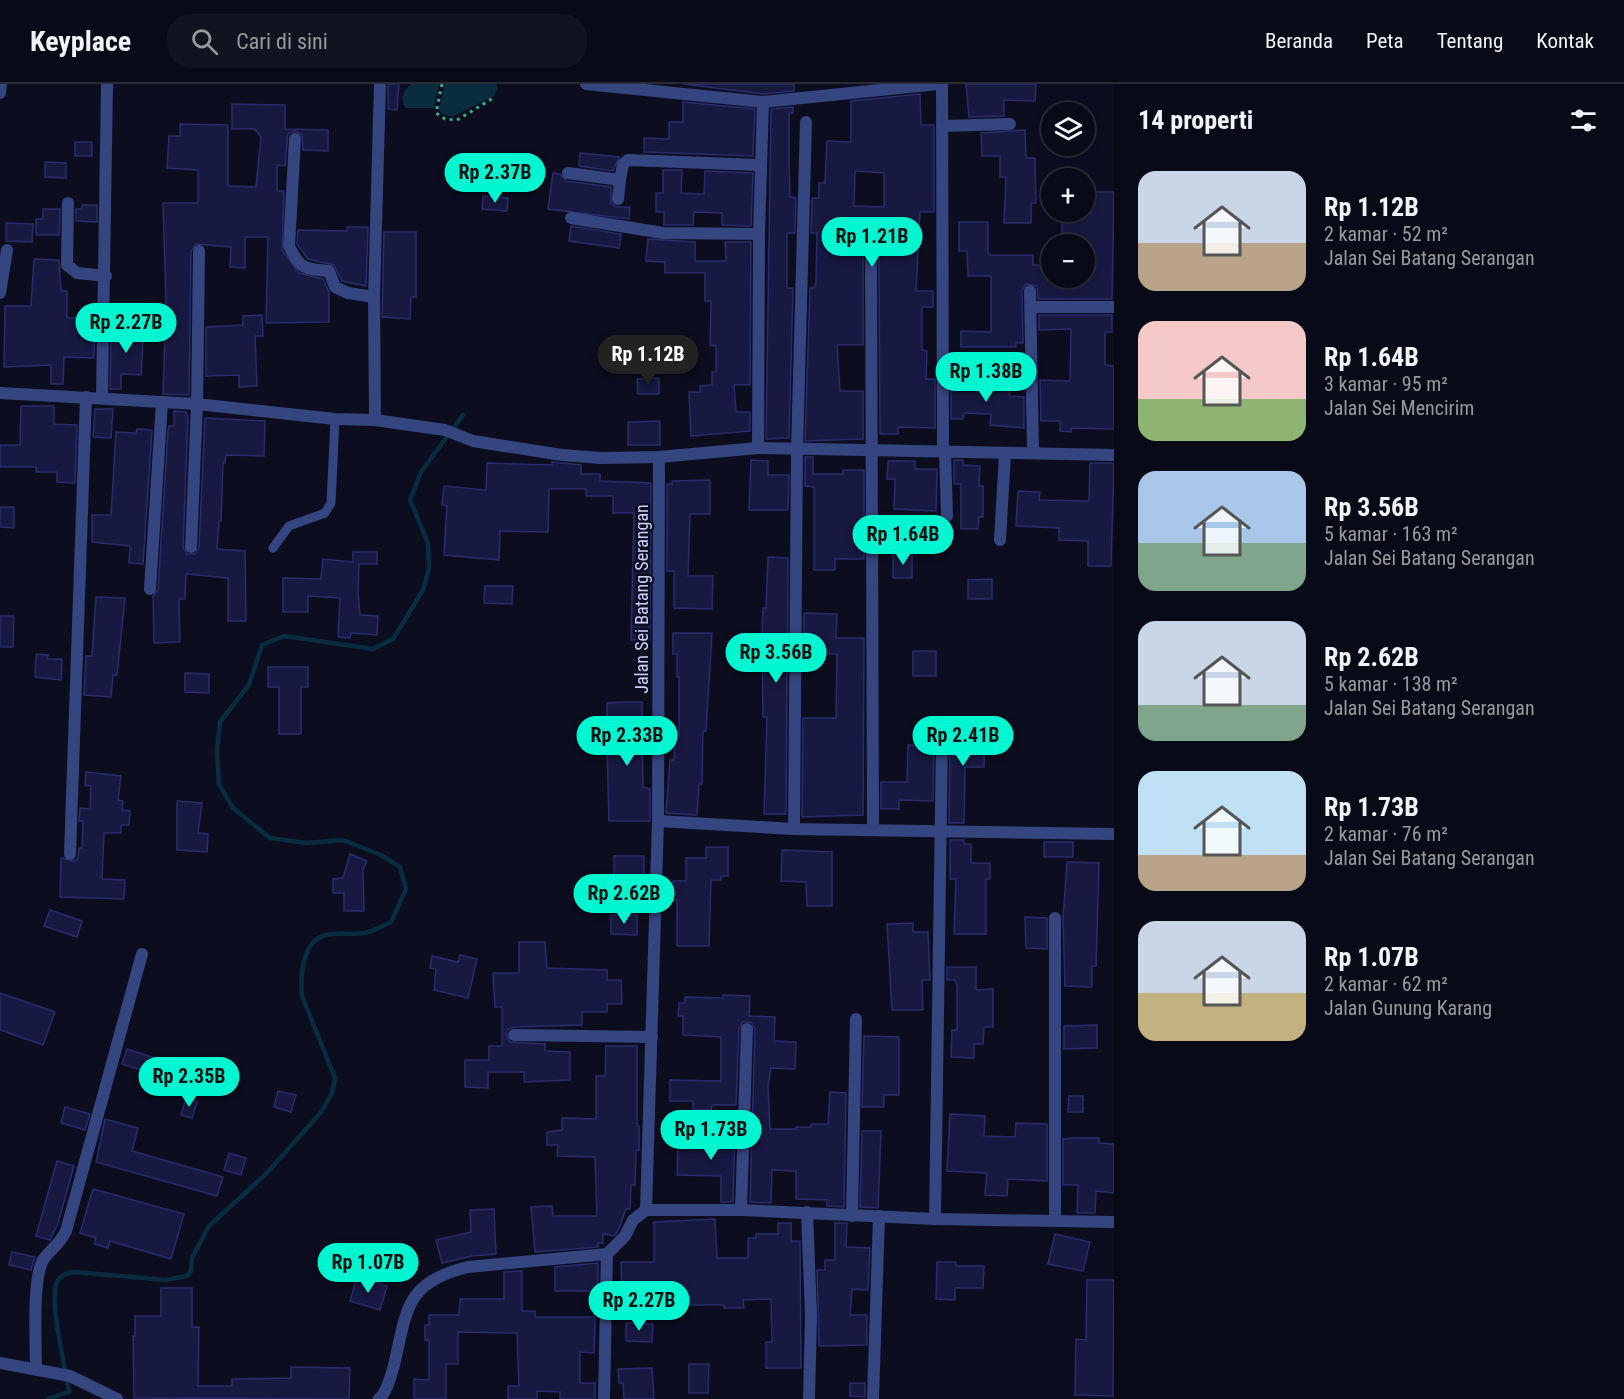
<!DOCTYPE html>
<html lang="id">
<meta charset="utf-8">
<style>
body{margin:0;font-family:"Roboto Condensed",sans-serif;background:#121320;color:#f1f3f6;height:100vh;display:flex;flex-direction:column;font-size:22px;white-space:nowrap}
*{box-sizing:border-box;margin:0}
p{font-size:20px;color:#999aa1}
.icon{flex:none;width:33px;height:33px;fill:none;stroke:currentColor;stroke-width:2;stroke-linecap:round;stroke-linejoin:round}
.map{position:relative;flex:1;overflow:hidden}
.sheet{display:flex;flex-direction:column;background:#090a17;width:510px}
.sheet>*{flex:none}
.buttons{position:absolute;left:1041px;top:18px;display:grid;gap:12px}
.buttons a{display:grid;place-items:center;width:54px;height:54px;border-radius:50%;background:#090a17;box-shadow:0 3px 9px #0003,0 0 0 2px #292b36;font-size:30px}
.price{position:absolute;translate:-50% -51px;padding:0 14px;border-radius:21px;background:#00f5d1;color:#111;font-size:20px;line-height:39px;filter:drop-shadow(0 2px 3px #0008)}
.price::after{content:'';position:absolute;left:50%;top:36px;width:18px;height:14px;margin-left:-9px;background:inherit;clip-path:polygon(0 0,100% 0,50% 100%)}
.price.on{background:#222;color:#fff}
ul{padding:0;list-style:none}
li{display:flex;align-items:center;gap:18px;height:150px;padding:0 24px}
li span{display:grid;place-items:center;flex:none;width:168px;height:120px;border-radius:18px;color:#555}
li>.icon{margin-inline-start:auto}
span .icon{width:72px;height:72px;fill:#fffc;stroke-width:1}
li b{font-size:26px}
h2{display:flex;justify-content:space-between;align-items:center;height:72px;padding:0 24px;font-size:26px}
header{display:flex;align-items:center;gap:36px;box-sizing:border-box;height:84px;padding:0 30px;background:#090a17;border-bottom:2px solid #292b36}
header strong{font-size:28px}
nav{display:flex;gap:33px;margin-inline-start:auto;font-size:21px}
.search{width:420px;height:54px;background:#121320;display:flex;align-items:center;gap:15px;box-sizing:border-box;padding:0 21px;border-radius:24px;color:#999aa1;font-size:22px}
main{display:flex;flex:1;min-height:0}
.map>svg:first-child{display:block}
.water{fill:#092c41}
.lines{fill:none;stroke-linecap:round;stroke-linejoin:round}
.stream{stroke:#092c41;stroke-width:4.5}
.building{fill:#171941;stroke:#292c6e;stroke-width:1.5;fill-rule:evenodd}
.path{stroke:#2ab389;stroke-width:3;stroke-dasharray:3 4.5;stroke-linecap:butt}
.service{stroke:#354580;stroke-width:9}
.minor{stroke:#354580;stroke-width:12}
.labels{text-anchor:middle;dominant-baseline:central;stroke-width:4.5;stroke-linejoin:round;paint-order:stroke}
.street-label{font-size:18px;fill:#cad1ff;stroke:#0c0d1f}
</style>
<header>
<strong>Keyplace</strong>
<div class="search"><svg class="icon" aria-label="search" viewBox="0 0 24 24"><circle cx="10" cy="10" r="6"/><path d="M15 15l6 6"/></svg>Cari di sini</div>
<nav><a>Beranda</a><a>Peta</a><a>Tentang</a><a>Kontak</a></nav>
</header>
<main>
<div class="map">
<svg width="1114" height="1315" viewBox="0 0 1114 1315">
<rect width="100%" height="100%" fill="#0c0d1f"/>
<!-- water -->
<g class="water">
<path d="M 412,0 L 439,0 L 434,24 L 405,24 C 401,12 401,8 412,0 Z"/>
<polygon points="445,0 496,0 498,4 494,12 452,33 442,30 439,25"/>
</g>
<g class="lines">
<!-- stream -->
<path class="stream" d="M 48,1315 L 69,1308 C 66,1285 47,1212 58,1196 C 62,1190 68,1189 75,1188 L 166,1196 L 187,1192 L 191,1187 L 192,1174 L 209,1142 L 266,1090 L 322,1027 L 332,1009 L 335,994 L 302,912 C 300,892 302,857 326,851 C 338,848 352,851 365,849 C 373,847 383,842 391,838 L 406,805 L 400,783 L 381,771 L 343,756 L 306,759 L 270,754 L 233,724 L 219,700 L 217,667 L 220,638 L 249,601 L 262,561 L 284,552 L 373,565 L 393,555 L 423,506 L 429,485 L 428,459 L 410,416 L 421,388 L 463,331"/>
</g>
<!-- building -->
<g class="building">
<polygon points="388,0 399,0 397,26 388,25"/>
<polygon points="683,0 794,0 794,7 763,10"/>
<polygon points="966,0 1036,0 1035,17 1004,16 1004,32 969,33"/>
<path d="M 920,10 L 921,41 L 934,41 L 934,128 L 920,128 L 916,207 L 933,207 L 933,223 L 922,223 L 922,266 L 927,267 L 926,295 L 935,295 L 935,344 L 898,343 L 898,350 L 880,350 L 879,170 L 876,163 L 870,162 L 863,170 L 863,261 L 837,261 L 840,307 L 863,307 L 863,355 L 805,357 L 810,204 L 814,204 L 816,198 L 817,149 L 811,149 L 812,114 L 819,114 L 819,99 L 825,99 L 827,57 L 851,58 L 851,17 ZM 855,87 L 884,89 L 884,123 L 854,122 Z"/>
<polygon points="683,18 755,25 753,72 644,68 644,54 669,55 669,38 683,38"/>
<polygon points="232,20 285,21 285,45 328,46 328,67 303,66 302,51 295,47 288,50 285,82 277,81 277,107 284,107 282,166 299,189 323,195 329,208 329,238 266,239 268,153 245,153 245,184 230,183 231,163 196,160 191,167 189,311 163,310 166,218 163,119 198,119 198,86 167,84 169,52 180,52 180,40 228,41 228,102 256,103 261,53 255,45 232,45"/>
<polygon points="793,23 793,29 789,29 789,75 790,113 796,114 795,149 787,149 787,204 793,204 789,354 766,355 771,25"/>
<polygon points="1025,46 1026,74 1035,74 1036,119 1031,119 1031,139 1004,139 1006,93 1000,93 1000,72 982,72 981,49"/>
<rect x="75" y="58" width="17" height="14"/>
<polygon points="580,69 619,73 613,87 579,82"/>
<polygon points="45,78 66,79 66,94 45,93"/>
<polygon points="663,86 682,86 681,109 704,110 705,87 753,89 751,142 722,141 722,129 694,128 693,141 664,141 664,128 656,128 656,109 663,109"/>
<polygon points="553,89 560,90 567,97 611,103 611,119 617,123 630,123 629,135 548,125"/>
<polygon points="1091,108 1114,108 1112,215 1038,215 1037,202 1026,200 1022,207 1023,259 1016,259 1016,263 961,263 961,247 991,248 991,192 968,192 967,167 959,167 959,138 988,138 988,169 990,171 1033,171 1033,181 1052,181 1052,194 1084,194 1084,160 1062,160 1062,130 1091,130"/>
<polygon points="483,112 508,114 507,127 482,125"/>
<polygon points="82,121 97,121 97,138 76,137 76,125 82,125"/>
<polygon points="43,125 60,125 59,151 36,151 36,135 43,135"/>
<polygon points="6,139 33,140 32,158 6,157"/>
<polygon points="571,142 621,150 619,164 569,157"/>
<polygon points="347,143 368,143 366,202 342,197 334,181 308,175 297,160 298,146 347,147"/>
<polygon points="384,148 416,148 416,213 411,213 410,235 382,233"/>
<polygon points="648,155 695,158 695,177 726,177 725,158 751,158 750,301 734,301 736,328 750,328 750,347 691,352 689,308 700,308 700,302 712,301 712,288 716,288 716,262 710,261 711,217 705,217 705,189 665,189 665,178 646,177"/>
<polygon points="34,175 59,176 61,207 67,207 67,234 95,234 94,274 64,273 63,300 51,300 51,281 4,283 5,222 31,222"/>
<polygon points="262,231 263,252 255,252 257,302 239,303 239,291 206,292 206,243 243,241 243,232"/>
<polygon points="1039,231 1112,231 1112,248 1105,248 1105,281 1114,282 1114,345 1071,344 1071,348 1060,347 1060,337 1041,337 1040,296 1070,297 1071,245 1039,246"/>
<polygon points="129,239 144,240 141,291 121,290 121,305 110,305 111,248 128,249"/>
<polygon points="659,294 659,310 638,310 637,295"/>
<polygon points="988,294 988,305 1010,306 1009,312 1024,313 1024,344 990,341 991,330 964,329 963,335 951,335 951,295"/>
<polygon points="21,322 54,322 54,340 77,341 75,399 57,398 57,388 36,388 36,383 0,383 0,361 20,361"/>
<polygon points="95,325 113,325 111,354 93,353"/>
<polygon points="174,327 186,328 188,333 183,463 187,470 195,470 199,463 205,334 265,337 264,372 226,371 225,379 223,379 221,437 219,437 217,465 245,467 246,537 228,537 228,494 186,490 185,515 179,515 180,558 154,559 153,512 158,506 168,346 169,342 174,342"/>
<polygon points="660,337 660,361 628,361 628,338"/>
<polygon points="137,345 152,346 143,480 129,479 130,462 92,458 92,431 111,431 116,348 136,349"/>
<polygon points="805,373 813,373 813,390 843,390 843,386 864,386 864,475 835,475 835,486 814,486 814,403 805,402"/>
<polygon points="751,376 768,377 768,391 789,391 788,426 749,426"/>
<polygon points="954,376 963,376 963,381 980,382 979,402 983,402 983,433 979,433 978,445 961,445 961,400 954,400"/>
<polygon points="888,377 915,377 915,385 937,385 936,427 894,425 895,395 887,395"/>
<polygon points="552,378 581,381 581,390 600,390 600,397 651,399 650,556 631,556 634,429 613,429 613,412 586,412 586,405 549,405 548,448 500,447 499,476 444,471 447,422 442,421 444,402 486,406 487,379 552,381"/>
<polygon points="1090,379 1114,379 1111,482 1088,482 1088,457 1059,456 1059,444 1016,442 1018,407 1040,408 1039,416 1089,417"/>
<polygon points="710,396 710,430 690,430 688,492 713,492 712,525 674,524 674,487 667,487 667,400 672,400 672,397"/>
<polygon points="0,423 14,423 14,444 0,443"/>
<polygon points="353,468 377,468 377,480 359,480 358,510 360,531 378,532 377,551 351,549 350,554 338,553 340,514 308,512 308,528 283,528 283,494 321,495 323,475 353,478"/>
<rect x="893" y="469" width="19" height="25"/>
<polygon points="768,473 788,474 786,730 764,730 767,633 763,633 762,549 763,524 766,524"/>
<polygon points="992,495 992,515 968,515 968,496"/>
<polygon points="485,502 513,502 512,520 484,519"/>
<polygon points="96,513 125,514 117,591 113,591 111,613 84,611 86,572 92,572"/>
<polygon points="804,529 837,530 836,554 864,554 863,731 802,733 803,634 836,634 837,570 804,569"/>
<polygon points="0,532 14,532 13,563 0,563"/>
<polygon points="673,549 712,549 706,647 703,647 702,700 699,700 697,731 666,729 670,676 674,676 675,652 679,652 679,593 677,593 677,570 673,570"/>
<rect x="913" y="567" width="23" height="25"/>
<polygon points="36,570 48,571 47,575 62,575 61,596 35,593"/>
<polygon points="268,583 308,583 308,603 301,603 301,650 279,650 279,603 268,603"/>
<polygon points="185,589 209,590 209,609 185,608"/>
<polygon points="624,618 642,618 643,703 650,705 650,737 609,737 607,661 624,661 624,637 607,637 607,619"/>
<polygon points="946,647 985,647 984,683 965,683 964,739 949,739 950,654"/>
<polygon points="908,661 934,662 933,717 899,716 899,725 881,725 881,698 907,698"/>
<polygon points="86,688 121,692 118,716 123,717 122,726 130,727 129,741 121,741 121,749 104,749 102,795 125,796 124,815 60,813 61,774 73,777 78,775 79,764 82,764 83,737 79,737 80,724 90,725 91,702 85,701"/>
<polygon points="177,717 202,719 198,749 208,750 207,768 177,766"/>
<polygon points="950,756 964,756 964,760 971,760 971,779 990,779 990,795 986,795 986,850 954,850 956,795 950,795"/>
<rect x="1044" y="758" width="29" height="15"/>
<polygon points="706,763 728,763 728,792 721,792 721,796 711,796 709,862 677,862 677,816 673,816 673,797 686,797 686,774 706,774"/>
<polygon points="782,766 832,768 832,822 807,822 806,798 781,797"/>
<polygon points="350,770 367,777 363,786 364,827 344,827 344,809 333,809 333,795 343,794"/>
<polygon points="614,772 644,772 644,816 630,816 629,795 614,795"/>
<polygon points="1067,778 1099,779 1096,882 1092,882 1092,903 1065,902 1063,834"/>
<polygon points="50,826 82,837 77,853 44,842"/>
<polygon points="611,831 637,831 637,851 611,850"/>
<polygon points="1025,833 1047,834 1047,865 1026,864"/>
<polygon points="913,839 913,848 928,848 930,896 922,896 923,926 892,926 887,840"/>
<polygon points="519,858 545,858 547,884 607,886 607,896 621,896 622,920 607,920 607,928 582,928 582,941 514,943 507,946 506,951 510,958 545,960 545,967 570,968 570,996 524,998 524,988 488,988 488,1004 465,1003 465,976 489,976 489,962 502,962 502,923 495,923 493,889 519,889"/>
<polygon points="460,871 477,875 468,914 434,906 436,885 430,884 432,872 458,878"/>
<polygon points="947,883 976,883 976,906 993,905 993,943 984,943 983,960 974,960 974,974 951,973 952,946 957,946 957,902 955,896 947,896"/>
<polygon points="0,909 55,928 43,961 0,946"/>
<polygon points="723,911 750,912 749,932 775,933 774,957 796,958 795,985 771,984 768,1002 770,1045 796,1045 796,1043 811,1043 811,1040 828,1040 830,1008 846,1009 844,1123 827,1122 827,1116 796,1115 796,1087 772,1086 771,1119 750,1118 755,945 751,938 743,938 739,945 736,1021 712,1021 711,1026 693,1026 693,1017 670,1017 670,996 721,997 721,953 683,951 683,932 678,932 679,919 685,919 685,913 723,914"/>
<polygon points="1097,941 1097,964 1064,965 1064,942"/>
<polygon points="864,952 899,953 899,1011 884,1011 884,1023 862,1023"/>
<polygon points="606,962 637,962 637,1042 639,1042 639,1066 636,1066 635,1101 631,1101 630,1125 626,1125 618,1147 614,1152 603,1150 603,1159 598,1159 598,1163 535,1168 531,1123 552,1122 553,1132 597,1132 595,1073 557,1072 558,1061 547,1061 547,1048 562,1046 562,1034 596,1035 596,992 605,992"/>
<polygon points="127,965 158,975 153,990 122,980"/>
<polygon points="278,1007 296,1011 291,1028 274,1023"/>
<polygon points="1069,1012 1083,1012 1083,1028 1068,1028"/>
<polygon points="186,1014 197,1018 192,1034 181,1031"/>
<polygon points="65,1023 90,1030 85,1046 61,1039"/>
<polygon points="950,1030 985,1032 984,1052 1015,1053 1016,1039 1047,1040 1047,1097 1008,1095 1007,1112 985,1111 987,1089 947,1087"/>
<polygon points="105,1035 138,1044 132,1067 223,1093 217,1112 96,1078"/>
<polygon points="718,1046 735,1046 733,1118 721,1118 721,1092 677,1091 678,1058 718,1059"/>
<polygon points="862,1047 881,1047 878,1124 860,1123"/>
<polygon points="1074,1054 1099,1054 1099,1059 1114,1060 1114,1109 1096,1107 1095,1129 1077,1129 1078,1101 1063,1101 1063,1055"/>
<polygon points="229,1069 246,1074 241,1091 224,1086"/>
<polygon points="57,1077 74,1082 58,1139 50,1156 36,1152"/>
<polygon points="93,1105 184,1130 171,1175 110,1157 108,1164 94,1160 96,1154 80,1149"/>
<polygon points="494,1125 496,1170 472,1172 442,1179 436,1156 471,1148 470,1126"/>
<polygon points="715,1135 717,1174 748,1174 748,1154 756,1154 756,1150 778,1150 778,1139 791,1139 791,1157 800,1157 801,1284 766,1284 766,1258 772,1258 771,1215 743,1216 744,1224 724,1224 724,1221 690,1221 690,1212 622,1215 621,1178 654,1178 654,1138"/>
<polygon points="835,1139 847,1139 846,1163 870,1164 868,1206 852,1205 850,1231 867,1231 867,1261 819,1262 817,1186 825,1186 825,1176 835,1176"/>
<polygon points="1055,1150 1090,1158 1083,1187 1048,1180"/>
<polygon points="12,1168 35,1173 31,1186 9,1181"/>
<polygon points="937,1178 956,1178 956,1182 984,1182 983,1204 955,1204 955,1216 936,1215"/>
<polygon points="598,1179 598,1207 555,1207 555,1183"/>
<polygon points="522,1187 522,1227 535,1227 535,1233 595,1233 594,1269 580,1268 580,1299 595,1299 595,1315 560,1315 560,1308 537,1307 537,1315 508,1315 508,1302 519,1302 517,1249 458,1248 458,1280 446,1280 446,1315 414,1315 414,1295 429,1296 429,1256 425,1256 425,1241 429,1241 429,1231 459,1231 460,1215 504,1215 504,1188"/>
<polygon points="357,1193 387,1202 380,1226 350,1217"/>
<polygon points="1087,1196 1114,1196 1113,1312 1075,1311 1076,1255 1086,1256"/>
<polygon points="161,1204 192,1204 192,1243 199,1243 198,1302 232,1302 232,1295 291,1294 291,1283 350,1284 349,1315 134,1314 133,1252 135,1252 135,1232 161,1232"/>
<polygon points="626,1239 653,1240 652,1258 626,1257"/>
<polygon points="689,1280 709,1280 708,1309 689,1309"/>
<polygon points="652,1284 654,1315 624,1315 623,1299 619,1299 618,1285"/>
<polygon points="850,1299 865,1299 865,1313 850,1312"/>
</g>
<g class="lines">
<!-- path -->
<polyline class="path" points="442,0 436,29 445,35 457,36 495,13"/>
<!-- service -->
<polyline class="service" points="273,464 289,442 325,429 331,419 335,335"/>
<!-- minor -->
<g class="minor">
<polyline points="586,0 763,18 938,0"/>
<polyline points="942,0 943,367"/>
<polyline points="0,9 1,0"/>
<polyline points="942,42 1010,40"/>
<path d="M 295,55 L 289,162 C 300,185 304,185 329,187 L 335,203 L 348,209 L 374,213"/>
<polyline points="568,89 620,96 623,80 628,76 760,81"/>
<polyline points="618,115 620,96"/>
<polyline points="68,119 67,181 77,189 106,192"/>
<polyline points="571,134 663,149 759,150"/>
<polyline points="871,170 873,745"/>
<polyline points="1030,207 1033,369"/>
<polyline points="0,209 7,166"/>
<polyline points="1031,223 1114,223"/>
<polyline points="0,309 197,320 335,335 375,336 445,346 473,357 562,371 601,374 659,373 758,364 1114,371"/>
<polyline points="102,313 107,0"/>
<polyline points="375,336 374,213 380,0"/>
<polyline points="758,364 759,150 763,18"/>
<polyline points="945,367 947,432"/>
<polyline points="1000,456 1005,370"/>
<polyline points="191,463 197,320 199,167"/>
<polyline points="150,505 162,318"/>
<polyline points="658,737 794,745 1114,750"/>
<polyline points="794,745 797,365 806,38"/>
<polyline points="70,770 86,313"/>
<polyline points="1055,834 1055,1136"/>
<polyline points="514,951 652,953"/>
<polyline points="646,1126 658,737 659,373"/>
<polyline points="741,1126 747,945"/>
<polyline points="807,1128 811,1232 809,1315"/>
<polyline points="852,1132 856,935"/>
<polyline points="935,1135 942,654"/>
<polyline points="0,1279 70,1292 117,1315"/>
<path d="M 36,1284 C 36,1259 32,1196 43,1176 C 49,1166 59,1162 66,1147 L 142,870"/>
<path d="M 379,1315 C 387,1308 391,1292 394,1281 C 407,1226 405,1198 468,1183 L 607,1170"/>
<polyline points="604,1315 607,1170 625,1152 633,1136 646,1126 741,1126 935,1135 1114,1138"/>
<polyline points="873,1315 879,1132"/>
</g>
</g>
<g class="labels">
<!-- street labels -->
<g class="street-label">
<text transform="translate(641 515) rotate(-90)">Jalan Sei Batang Serangan</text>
</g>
</g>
</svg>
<div class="buttons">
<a><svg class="icon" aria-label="layers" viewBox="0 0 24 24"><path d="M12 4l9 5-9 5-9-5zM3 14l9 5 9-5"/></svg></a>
<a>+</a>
<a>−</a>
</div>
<b class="price" style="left:495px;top:120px">Rp 2.37B</b>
<b class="price" style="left:872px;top:184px">Rp 1.21B</b>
<b class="price" style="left:126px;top:270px">Rp 2.27B</b>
<b class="price on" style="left:648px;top:302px">Rp 1.12B</b>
<b class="price" style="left:986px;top:319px">Rp 1.38B</b>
<b class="price" style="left:903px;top:482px">Rp 1.64B</b>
<b class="price" style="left:776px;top:600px">Rp 3.56B</b>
<b class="price" style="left:627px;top:683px">Rp 2.33B</b>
<b class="price" style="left:963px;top:683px">Rp 2.41B</b>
<b class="price" style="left:624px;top:841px">Rp 2.62B</b>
<b class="price" style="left:189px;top:1024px">Rp 2.35B</b>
<b class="price" style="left:711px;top:1077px">Rp 1.73B</b>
<b class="price" style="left:368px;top:1210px">Rp 1.07B</b>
<b class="price" style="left:639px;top:1248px">Rp 2.27B</b>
</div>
<section class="sheet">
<h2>14 properti<svg class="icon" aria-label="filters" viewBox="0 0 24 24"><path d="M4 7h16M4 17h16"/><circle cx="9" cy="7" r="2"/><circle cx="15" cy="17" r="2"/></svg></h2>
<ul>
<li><span style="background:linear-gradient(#c9d6e8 60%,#b9a48a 0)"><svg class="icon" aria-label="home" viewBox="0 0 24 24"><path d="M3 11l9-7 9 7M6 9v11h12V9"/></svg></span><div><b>Rp 1.12B</b><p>2 kamar · 52 m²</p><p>Jalan Sei Batang Serangan</p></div></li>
<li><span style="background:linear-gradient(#f6c9c9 65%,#8fb573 0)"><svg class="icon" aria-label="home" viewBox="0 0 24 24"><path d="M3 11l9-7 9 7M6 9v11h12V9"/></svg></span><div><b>Rp 1.64B</b><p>3 kamar · 95 m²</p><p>Jalan Sei Mencirim</p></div></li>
<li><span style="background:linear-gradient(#a9c7e8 60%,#7fa58c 0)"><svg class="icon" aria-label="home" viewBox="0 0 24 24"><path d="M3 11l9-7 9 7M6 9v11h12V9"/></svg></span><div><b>Rp 3.56B</b><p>5 kamar · 163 m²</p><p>Jalan Sei Batang Serangan</p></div></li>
<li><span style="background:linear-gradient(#c9d6e8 70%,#7fa58c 0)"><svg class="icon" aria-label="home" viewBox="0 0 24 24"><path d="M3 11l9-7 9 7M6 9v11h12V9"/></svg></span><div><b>Rp 2.62B</b><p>5 kamar · 138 m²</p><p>Jalan Sei Batang Serangan</p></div></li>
<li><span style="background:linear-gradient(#bfe0f5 70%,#b9a48a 0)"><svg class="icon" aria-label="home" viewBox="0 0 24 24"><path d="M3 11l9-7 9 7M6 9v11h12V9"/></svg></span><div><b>Rp 1.73B</b><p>2 kamar · 76 m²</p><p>Jalan Sei Batang Serangan</p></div></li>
<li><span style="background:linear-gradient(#c9d6e8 60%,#c2b280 0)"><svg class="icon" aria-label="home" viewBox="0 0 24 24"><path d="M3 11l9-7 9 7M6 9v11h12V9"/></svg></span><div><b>Rp 1.07B</b><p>2 kamar · 62 m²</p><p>Jalan Gunung Karang</p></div></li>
</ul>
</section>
</main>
